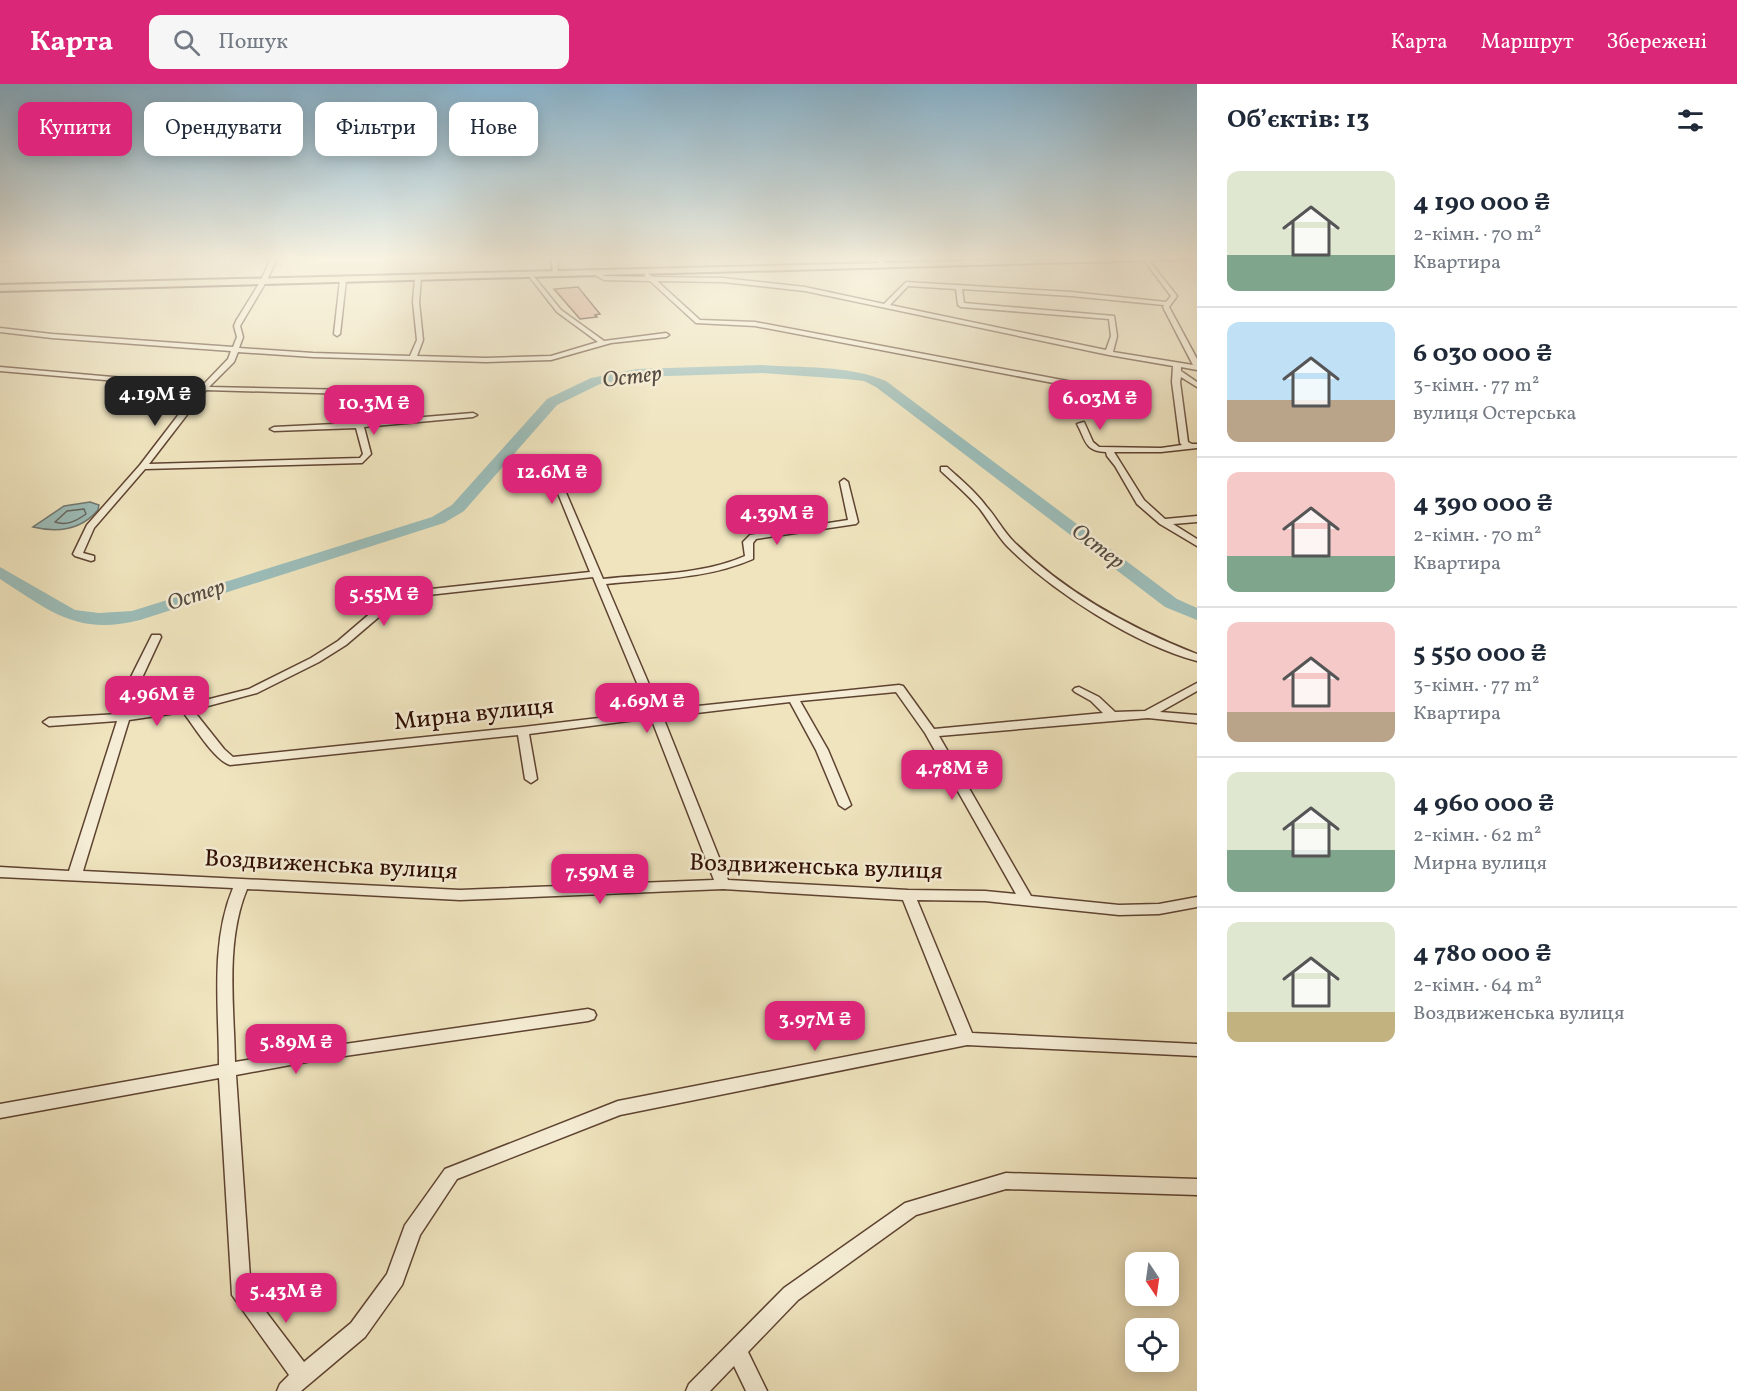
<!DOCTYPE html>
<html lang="uk">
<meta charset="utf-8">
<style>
body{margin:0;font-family:Vollkorn,serif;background:#f6f6f7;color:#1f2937;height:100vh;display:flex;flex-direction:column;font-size:22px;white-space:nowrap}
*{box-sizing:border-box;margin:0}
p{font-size:20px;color:#747a83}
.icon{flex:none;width:33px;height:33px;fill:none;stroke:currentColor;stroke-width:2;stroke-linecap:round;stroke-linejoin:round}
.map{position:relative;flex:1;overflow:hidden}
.sheet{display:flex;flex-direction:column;background:#fff;width:540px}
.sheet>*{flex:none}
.top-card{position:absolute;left:18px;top:18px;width:570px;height:54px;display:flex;gap:12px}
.needle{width:39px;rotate:167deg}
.buttons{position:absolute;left:1125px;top:1168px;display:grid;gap:12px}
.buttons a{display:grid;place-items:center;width:54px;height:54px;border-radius:12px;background:#fff;box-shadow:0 3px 15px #0003;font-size:30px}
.price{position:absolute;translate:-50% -51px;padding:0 14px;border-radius:12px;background:#db2777;color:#fff;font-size:20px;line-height:39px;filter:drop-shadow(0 2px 3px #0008)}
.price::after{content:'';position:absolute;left:50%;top:36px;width:18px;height:14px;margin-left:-9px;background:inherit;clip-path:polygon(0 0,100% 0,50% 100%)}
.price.on{background:#222;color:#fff}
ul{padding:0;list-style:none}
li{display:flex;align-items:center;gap:18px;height:150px;padding:0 30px}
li+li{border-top:2px solid #e0e1e3}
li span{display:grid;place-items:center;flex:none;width:168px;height:120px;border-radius:12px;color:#555}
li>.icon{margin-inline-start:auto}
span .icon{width:72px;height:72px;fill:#fffc;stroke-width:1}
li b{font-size:26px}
h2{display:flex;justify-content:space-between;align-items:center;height:72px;padding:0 30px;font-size:26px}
.pill{padding:0 21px;border-radius:12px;background:#fff;box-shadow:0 3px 15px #0003;font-size:21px;line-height:54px}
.pill.on{background:#db2777;color:#fff}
header{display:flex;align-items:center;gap:36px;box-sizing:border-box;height:84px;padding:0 30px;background:#db2777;color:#fff}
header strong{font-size:28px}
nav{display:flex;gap:33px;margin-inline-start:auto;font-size:21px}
.search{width:420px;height:54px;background:#f6f6f7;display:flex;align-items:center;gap:15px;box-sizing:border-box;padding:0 21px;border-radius:12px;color:#747a83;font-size:22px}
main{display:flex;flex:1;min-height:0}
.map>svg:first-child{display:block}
.water{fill:#9cbdb9;stroke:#707770;stroke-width:1.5}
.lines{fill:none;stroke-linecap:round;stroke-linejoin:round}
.shore{stroke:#65655e;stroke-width:1.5}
.river{fill:#9cbdb9;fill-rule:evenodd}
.building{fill:#e0a78f;stroke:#2e0d02;stroke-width:1.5}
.minor-casing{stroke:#5e4331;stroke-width:3}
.major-casing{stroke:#2e0d02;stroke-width:4}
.minor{fill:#f5edd5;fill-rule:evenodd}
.major{fill:#efe4be;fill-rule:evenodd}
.labels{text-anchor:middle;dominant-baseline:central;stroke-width:5;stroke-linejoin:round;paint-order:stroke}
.far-water-label{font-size:22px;font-style:italic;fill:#544b42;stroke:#f5edd5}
.street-label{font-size:24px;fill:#2e0d02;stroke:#f5edd5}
</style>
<header>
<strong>Карта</strong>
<div class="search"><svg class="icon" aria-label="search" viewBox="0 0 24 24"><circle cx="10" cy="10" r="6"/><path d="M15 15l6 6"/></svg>Пошук</div>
<nav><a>Карта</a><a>Маршрут</a><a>Збережені</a></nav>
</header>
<main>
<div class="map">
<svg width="1197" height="1307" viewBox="0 0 1197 1307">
<rect width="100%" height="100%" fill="#efe4be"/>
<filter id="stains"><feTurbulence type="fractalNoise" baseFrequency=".00333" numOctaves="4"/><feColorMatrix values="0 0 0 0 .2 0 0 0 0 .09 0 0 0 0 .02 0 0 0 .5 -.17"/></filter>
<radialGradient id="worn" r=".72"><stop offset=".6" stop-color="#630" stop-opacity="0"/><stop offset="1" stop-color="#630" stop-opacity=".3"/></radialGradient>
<!-- water -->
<path class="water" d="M 90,418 L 99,421 L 98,426 C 81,446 58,449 33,443 L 64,422 Z"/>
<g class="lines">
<!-- shore -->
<path class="shore" d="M 84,425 L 86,430 C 76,437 67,442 55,438 L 67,427 Z"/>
<!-- river -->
<path class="river" d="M 762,281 C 802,284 848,281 886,297 L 1177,515 L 1197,524 L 1197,536 L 1165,523 L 876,303 L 864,297 L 846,295 L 762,289 L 637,293 L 600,300 L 557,321 L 464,427 L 444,439 L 140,536 C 77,552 50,527 0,495 L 0,483 L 75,526 L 99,529 L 132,527 L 432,433 L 452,421 L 547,315 L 591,294 L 637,285 Z"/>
</g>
<!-- building -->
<polygon class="building" points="578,203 600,230 595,231 597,233 580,235 554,205"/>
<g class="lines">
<!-- minor casing -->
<g class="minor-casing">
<g id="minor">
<polygon points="0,173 39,173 36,175 0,176"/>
<path d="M 272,173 L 278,173 L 266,198 L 240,242 L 243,253 L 239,264 L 313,269 L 410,272 L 417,256 L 413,218 L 415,194 L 418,192 L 421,194 L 419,218 L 423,256 L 417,272 L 486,274 L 551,272 L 598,258 L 557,228 L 528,191 L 531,189 L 561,226 L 604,257 L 666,249 L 669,251 L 666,253 L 611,259 L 551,276 L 486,278 L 313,273 L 238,268 L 234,278 L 209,303 L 355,306 L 359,308 L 359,323 L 363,338 L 473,329 L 477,331 L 473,333 L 364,343 L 371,370 L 362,379 L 145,385 L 94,444 L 83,469 L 94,472 L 94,476 L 91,477 L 75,472 L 73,470 L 87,441 L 140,381 L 199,304 L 0,287 L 0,283 L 203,301 L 228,275 L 231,267 L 52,254 L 0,248 L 0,244 L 52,250 L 233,263 L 237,253 L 234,242 L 236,237 L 260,198 ZM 206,306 L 351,310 L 351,323 L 355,339 L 274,343 L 270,345 L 274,347 L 356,344 L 363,370 L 360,374 L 149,380 Z"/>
<polygon points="551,173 557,173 558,191 553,190"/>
<polygon points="873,173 879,173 888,181 883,182"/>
<path d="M 1146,173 L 1177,212 L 1169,223 L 1197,275 L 1197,286 L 1181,283 L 1181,287 L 1197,298 L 1197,303 L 1181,293 L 1180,298 L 1188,358 L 1192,360 L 1197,360 L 1197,364 L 1161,368 L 1114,368 L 1144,416 L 1165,435 L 1197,432 L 1197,438 L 1173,440 L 1197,455 L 1197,462 L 1160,440 L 1137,420 L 1115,382 L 1107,372 L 1106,368 C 1084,367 1086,356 1077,340 L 1084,338 L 1093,358 L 1099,363 L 1161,364 L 1182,361 L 1180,359 L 1172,298 L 1173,282 L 1109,271 L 805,207 L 723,198 L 657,197 L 700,236 L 755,238 L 1094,302 L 1098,304 L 1100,326 L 1096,328 L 1092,326 L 1090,306 L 755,242 L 696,239 L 650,197 L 604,196 L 591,189 L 594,187 L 605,192 L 646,193 L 644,191 L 647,189 L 653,193 L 723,194 L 805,203 L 884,220 L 906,198 L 1071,208 L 1166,218 L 1171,212 L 1143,175 ZM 908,202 L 956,205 L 958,221 L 961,223 L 1109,235 L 1111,252 L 1106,266 L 890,221 ZM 962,205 L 1071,212 L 1164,221 L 1163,223 L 1193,281 L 1113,268 L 1117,252 L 1114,232 L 964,219 Z"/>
<polygon points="343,194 346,196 340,250 337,252 334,250 340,196"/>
<path d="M 941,383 L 947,383 C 961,396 975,407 986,422 C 996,433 1003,447 1014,458 C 1066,509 1130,544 1197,570 L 1197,577 C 1134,560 1053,508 1007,462 C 997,451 989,437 980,425 C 968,411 954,399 941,387 Z"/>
<path d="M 557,394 L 561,397 L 603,495 C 649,490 702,491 745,472 L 743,458 L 750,451 L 848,436 L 840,398 L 844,395 L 848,398 L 858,438 L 856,440 L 756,455 L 753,459 L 753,475 C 708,495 654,495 606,500 L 660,626 L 899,601 L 903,602 L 934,645 L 1103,629 L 1091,617 L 1075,608 L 1073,606 L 1075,604 L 1079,603 L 1099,613 L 1115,628 L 1145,627 L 1197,599 L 1197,607 L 1160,628 L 1197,631 L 1197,639 L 1148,634 L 939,652 L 1031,812 L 1119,821 L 1159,820 L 1197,813 L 1197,823 L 1159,830 L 1119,831 L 985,817 L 917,816 L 972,949 L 1197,960 L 1197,972 L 967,961 L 620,1031 L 457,1095 L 420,1151 L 402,1201 L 365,1253 L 301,1307 L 277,1307 L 280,1300 L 289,1291 L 232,1211 L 219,994 L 0,1034 L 0,1020 L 219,981 C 219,923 210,859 233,804 L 0,793 L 0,783 L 69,787 L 117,637 L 49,642 L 43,638 L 49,634 L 119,630 L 122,611 L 152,551 L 160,551 L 161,553 L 134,611 L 131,629 L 186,621 L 249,605 L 311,574 L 338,557 L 394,509 L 590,488 L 553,397 ZM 593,493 L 649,628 L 523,643 L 233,673 L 224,665 L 193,626 L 257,609 L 319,578 L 346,561 L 401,514 ZM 896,608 L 925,649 L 1016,810 L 985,807 L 908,806 L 728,796 L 663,633 L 790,618 L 816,666 L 839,721 L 845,725 L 851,721 L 828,666 L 800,617 ZM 183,628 C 194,642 214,676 230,681 L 518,651 L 525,695 L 531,699 L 537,695 L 529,650 L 651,634 L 714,796 L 460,806 L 83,787 L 129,636 ZM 247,805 L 460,816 L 723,805 L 903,816 L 957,951 L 618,1017 L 445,1085 L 405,1141 L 387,1190 L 351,1239 L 304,1278 L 251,1208 L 236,991 L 317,976 L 588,937 L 594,935 L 596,931 L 594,927 L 588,925 L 317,964 L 235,978 C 234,922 225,858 247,805 Z"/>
<polygon points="1006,1089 1197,1095 1197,1111 1006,1105 916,1131 798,1216 748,1268 767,1307 746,1307 734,1282 710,1307 686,1307 689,1300 784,1204 905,1119"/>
</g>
</g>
<!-- major casing -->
<g class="major-casing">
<polygon id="major" points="1124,173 1197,173 1197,175 0,207 0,201"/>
</g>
<!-- minor -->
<use href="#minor" class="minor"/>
<!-- major -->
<use href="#major" class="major"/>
</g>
<!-- sky -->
<linearGradient id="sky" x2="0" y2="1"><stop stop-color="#89b8d5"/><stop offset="0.49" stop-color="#f8f3e2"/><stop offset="1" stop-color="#f8f3e2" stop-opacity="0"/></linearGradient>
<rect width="1197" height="356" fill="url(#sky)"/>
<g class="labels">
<!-- far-water labels -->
<g class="far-water-label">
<text transform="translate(632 294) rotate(-7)">Остер</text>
<text transform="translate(1097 463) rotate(37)">Остер</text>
<text transform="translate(196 512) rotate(-18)">Остер</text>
</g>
<!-- street labels -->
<g class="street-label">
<text transform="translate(474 631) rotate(-6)">Мирна вулиця</text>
<text transform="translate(331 782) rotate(3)">Воздвиженська вулиця</text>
<text transform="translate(816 784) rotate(2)">Воздвиженська вулиця</text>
</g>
</g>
<rect width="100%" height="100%" filter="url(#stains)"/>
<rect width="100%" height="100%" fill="url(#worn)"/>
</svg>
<div class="buttons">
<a><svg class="needle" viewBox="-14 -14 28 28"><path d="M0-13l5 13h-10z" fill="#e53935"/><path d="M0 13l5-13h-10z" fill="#747a83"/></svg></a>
<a><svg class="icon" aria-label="locate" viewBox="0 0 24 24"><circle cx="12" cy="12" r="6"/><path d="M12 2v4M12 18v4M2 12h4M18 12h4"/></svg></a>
</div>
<b class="price on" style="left:155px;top:343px">4.19M ₴</b>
<b class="price" style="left:1100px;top:347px">6.03M ₴</b>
<b class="price" style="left:374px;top:352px">10.3M ₴</b>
<b class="price" style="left:552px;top:421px">12.6M ₴</b>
<b class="price" style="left:777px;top:462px">4.39M ₴</b>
<b class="price" style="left:384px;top:543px">5.55M ₴</b>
<b class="price" style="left:157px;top:643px">4.96M ₴</b>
<b class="price" style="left:647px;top:650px">4.69M ₴</b>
<b class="price" style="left:952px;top:717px">4.78M ₴</b>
<b class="price" style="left:600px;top:821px">7.59M ₴</b>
<b class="price" style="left:815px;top:968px">3.97M ₴</b>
<b class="price" style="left:296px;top:991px">5.89M ₴</b>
<b class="price" style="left:286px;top:1240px">5.43M ₴</b>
<div class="top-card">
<a class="pill on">Купити</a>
<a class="pill">Орендувати</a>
<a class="pill">Фільтри</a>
<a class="pill">Нове</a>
</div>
</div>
<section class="sheet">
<h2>Об’єктів: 13<svg class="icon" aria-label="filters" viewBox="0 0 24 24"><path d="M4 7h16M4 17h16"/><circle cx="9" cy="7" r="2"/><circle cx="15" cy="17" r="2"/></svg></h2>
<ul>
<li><span style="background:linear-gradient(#dfe7d0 70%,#7fa58c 0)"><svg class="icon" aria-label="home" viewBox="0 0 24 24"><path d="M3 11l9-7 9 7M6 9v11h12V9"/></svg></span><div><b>4 190 000 ₴</b><p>2-кімн. · 70 m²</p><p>Квартира</p></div></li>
<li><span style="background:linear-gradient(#bfe0f5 65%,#b9a48a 0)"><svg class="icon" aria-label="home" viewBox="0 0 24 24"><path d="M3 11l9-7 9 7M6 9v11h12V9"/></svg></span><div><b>6 030 000 ₴</b><p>3-кімн. · 77 m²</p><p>вулиця Остерська</p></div></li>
<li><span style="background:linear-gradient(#f6c9c9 70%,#7fa58c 0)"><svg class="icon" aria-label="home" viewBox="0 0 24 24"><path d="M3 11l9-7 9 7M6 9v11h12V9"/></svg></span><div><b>4 390 000 ₴</b><p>2-кімн. · 70 m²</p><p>Квартира</p></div></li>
<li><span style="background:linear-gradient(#f6c9c9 75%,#b9a48a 0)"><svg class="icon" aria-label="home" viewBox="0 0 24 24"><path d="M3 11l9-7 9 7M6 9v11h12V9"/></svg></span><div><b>5 550 000 ₴</b><p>3-кімн. · 77 m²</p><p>Квартира</p></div></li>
<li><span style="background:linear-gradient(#dfe7d0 65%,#7fa58c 0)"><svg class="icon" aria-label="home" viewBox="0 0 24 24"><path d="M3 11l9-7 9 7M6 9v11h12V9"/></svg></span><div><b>4 960 000 ₴</b><p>2-кімн. · 62 m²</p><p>Мирна вулиця</p></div></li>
<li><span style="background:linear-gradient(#dfe7d0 75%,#c2b280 0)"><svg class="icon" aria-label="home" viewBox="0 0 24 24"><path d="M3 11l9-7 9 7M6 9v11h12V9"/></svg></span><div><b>4 780 000 ₴</b><p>2-кімн. · 64 m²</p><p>Воздвиженська вулиця</p></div></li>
</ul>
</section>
</main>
